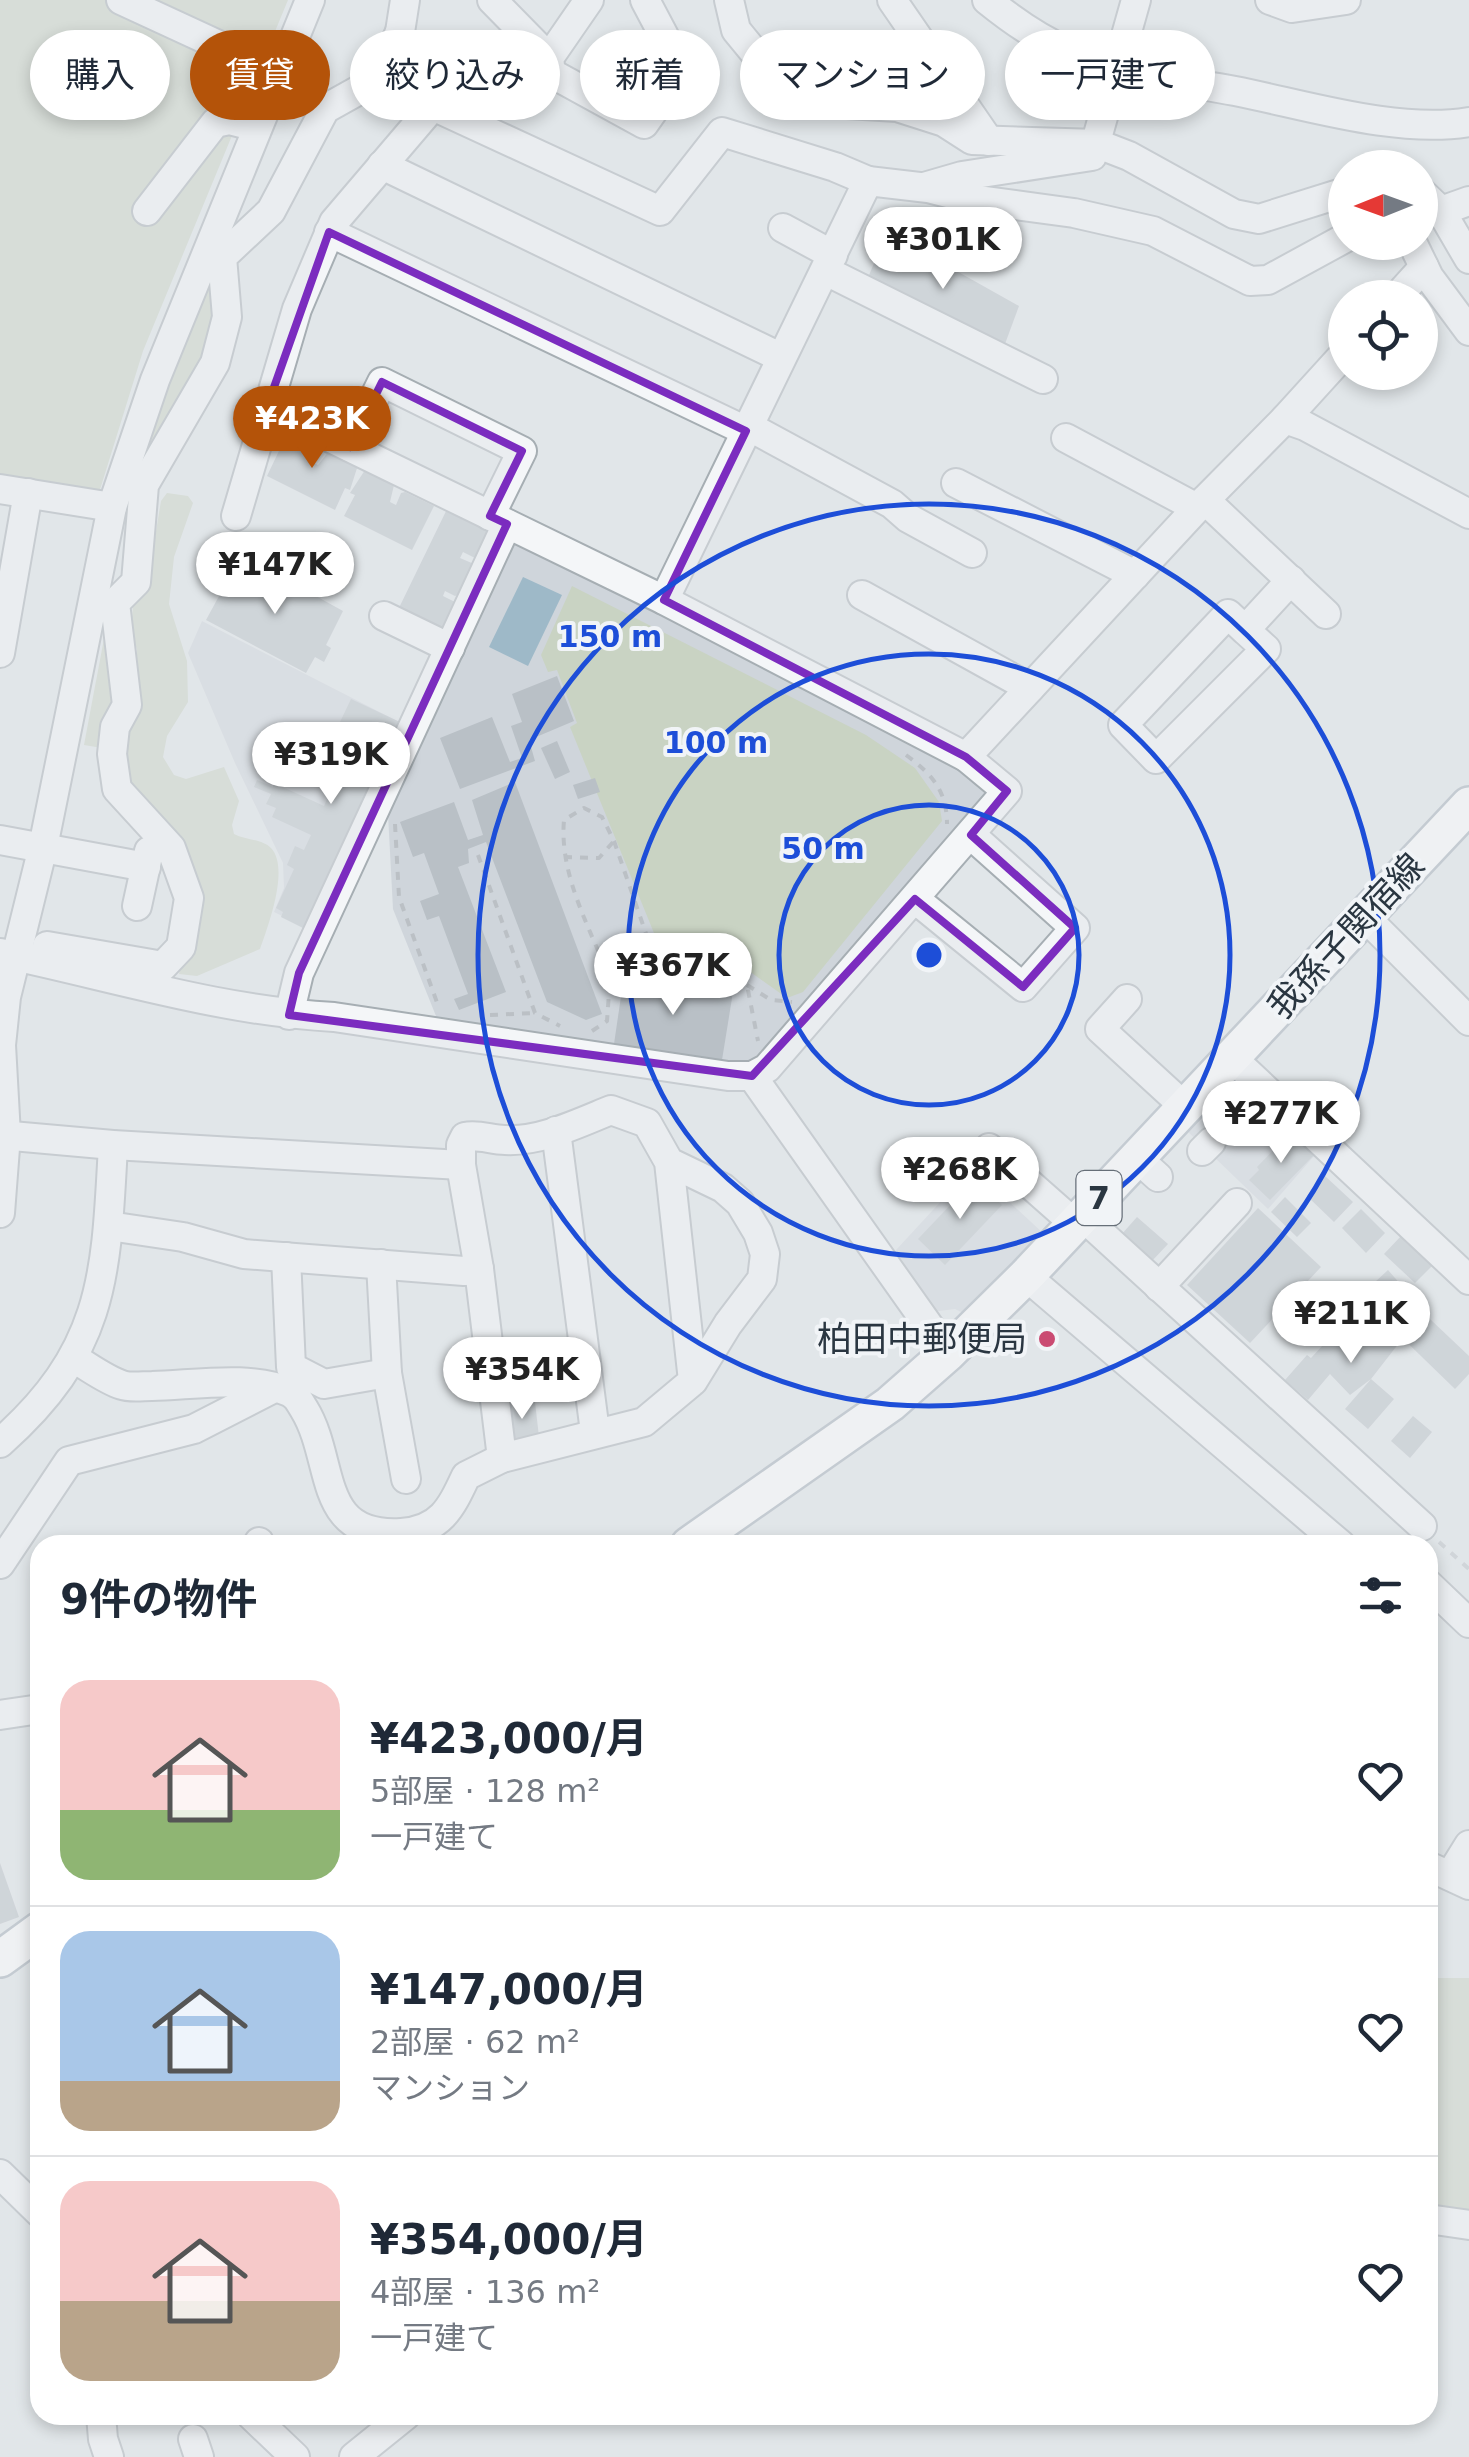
<!DOCTYPE html>
<html lang="ja">
<meta charset="utf-8">
<style>
body{margin:0;font-family:"DejaVu Sans","Noto Sans JP",sans-serif;background:#f2f2f3;color:#1f2937;height:100vh;display:flex;flex-direction:column;font-size:38px;white-space:nowrap}
*{box-sizing:border-box;margin:0}
p{font-size:32px;color:#747a83}
.icon{flex:none;width:55px;height:55px;fill:none;stroke:currentColor;stroke-width:2;stroke-linecap:round;stroke-linejoin:round}
.map{position:relative;flex:1;overflow:hidden}
.panel{position:absolute;left:30px;top:1535px;width:1408px;height:890px;display:flex;flex-direction:column;background:#fff;border-radius:30px;box-shadow:0 5px 15px #0003}
.panel>*{flex:none}
.hud{position:absolute;left:30px;top:30px;width:1410px;height:90px;display:flex;gap:20px}
.needle{width:65px;rotate:269deg}
.tools{position:absolute;left:1328px;top:150px;display:grid;gap:20px}
.tools a{display:grid;place-items:center;width:110px;height:110px;border-radius:50%;background:#fff;box-shadow:0 5px 15px #0003;font-size:50px}
.price{position:absolute;translate:-50% -85px;padding:0 22px;border-radius:35px;background:#fff;color:#222;font-size:32px;line-height:65px;filter:drop-shadow(0 2px 5px #0008)}
.price::after{content:'';position:absolute;left:50%;top:60px;width:30px;height:22px;margin-left:-15px;background:inherit;clip-path:polygon(0 0,100% 0,50% 100%)}
.price.active{background:#b45309;color:#fff}
ul{padding:0;list-style:none}
li{display:flex;align-items:center;gap:30px;height:250px;padding:0 30px}
li+li{border-top:2px solid #e0e1e3}
li span{display:grid;place-items:center;flex:none;width:280px;height:200px;border-radius:30px;color:#555}
li>.icon{margin-inline-start:auto}
span .icon{width:120px;height:120px;fill:#fffc;stroke-width:1}
li b{font-size:42px}
h2{display:flex;justify-content:space-between;align-items:center;height:120px;padding:0 30px;font-size:42px}
.tag{padding:0 35px;border-radius:45px;background:#fff;box-shadow:0 5px 15px #0003;font-size:35px;line-height:90px}
.tag.active{background:#b45309;color:#fff}
.map>svg:first-child{display:block}
.built{fill:#cfd5db}
.green{fill:#c9d3c3}
.water{fill:#9eb9c8}
.building{fill:#b9c0c6}
.lines{fill:none;stroke-linecap:round;stroke-linejoin:round}
.minor-casing{stroke:#a6aeb3;stroke-width:32}
.major-casing{stroke:#a1acb5;stroke-width:40}
.path{stroke:#bbc0c5;stroke-width:4;stroke-dasharray:8 8;stroke-linecap:butt}
.minor{stroke:#f4f6f8;stroke-width:28}
.major{stroke:#fff;stroke-width:35}
.marked{fill:none;stroke:#7b2cbf;stroke-width:8;stroke-linejoin:round}
.ring{fill:none;stroke:#1d4ed8;stroke-width:5}
.poi-dot{fill:#ca4b72;stroke:#f1f4f7;stroke-width:4}
.labels{text-anchor:middle;dominant-baseline:central;stroke-width:8;stroke-linejoin:round;paint-order:stroke}
.shield{fill:#f1f4f7;stroke:#666f78;stroke-width:2.5}
.shield-label{font-size:32px;font-weight:bold;fill:#2a3641}
.street-label{font-size:35px;fill:#2a3641;stroke:#f1f4f7}
.poi-label{font-size:35px;fill:#2a3641;stroke:#f1f4f7;text-anchor:end}
.centre{fill:#1d4ed8;stroke:#f1f4f7;stroke-width:5}
.ring-label{font-size:30px;text-anchor:middle;font-weight:bold;fill:#1d4ed8;stroke:#f1f4f7;stroke-width:8;stroke-linejoin:round;paint-order:stroke}
</style>
<div class="map">
<svg width="1469" height="2457" viewBox="0 0 1469 2457">
<rect width="100%" height="100%" fill="#e1e6e9"/>
<!-- built -->
<g class="built">
<polygon points="523,539 957,762 989,788 989,801 750,1068 440,1026 393,909 388,814 507,540"/>
<polygon points="202,621 403,724 309,929 274,912 284,888 283,863 235,763 188,653"/>
<polygon points="1237,1071 1321,1148 1268,1209 1184,1128"/>
<polygon points="976,1171 1044,1234 967,1315 955,1309 931,1312 896,1250 968,1172 971,1175"/>
</g>
<!-- green -->
<g class="green">
<polygon points="0,0 288,0 143,351 98,496 0,479"/>
<polygon points="212,268 221,272 212,360 139,468 148,435"/>
<path d="M 167,493 L 188,496 L 193,503 L 174,557 L 169,604 L 187,661 L 188,702 L 167,736 L 163,757 L 174,775 L 186,779 L 224,767 L 239,801 L 232,825 L 234,834 C 245,840 262,839 271,848 C 290,868 268,926 260,949 L 197,976 L 179,974 L 196,892 L 151,804 L 132,792 L 128,784 L 124,744 L 137,677 L 137,650 L 131,628 L 133,606 L 146,592 L 161,501 Z"/>
<polygon points="572,586 866,735 915,768 939,802 942,821 803,992 787,998 749,971 665,953 656,938 570,727 577,723 557,670 548,672 541,655"/>
<polygon points="109,612 121,704 108,749 84,745"/>
<polygon points="1428,1978 1469,1978 1469,2221 1428,2208"/>
</g>
<!-- water -->
<polygon class="water" points="523,577 562,595 528,666 489,647"/>
<!-- building -->
<g class="building">
<polygon points="887,232 1019,306 1002,352 867,280"/>
<polygon points="288,432 317,446 318,450 312,462 318,465 329,451 358,465 350,490 345,488 335,510 267,476"/>
<polygon points="365,470 394,485 390,502 396,505 401,493 405,492 434,506 412,550 344,516 355,495 350,493"/>
<polygon points="449,505 491,530 478,556 475,558 463,552 460,558 474,564 460,594 455,596 445,591 443,596 457,603 441,636 396,614"/>
<polygon points="239,557 251,563 249,568 302,596 305,590 343,611 326,645 331,648 324,662 315,657 306,673 206,620 231,574 226,572 231,563 235,565"/>
<polygon points="557,676 574,721 529,740 535,761 460,789 440,738 492,717 510,762 522,758 511,726 522,722 512,694"/>
<polygon points="351,699 402,723 307,930 281,917 283,912 276,908 294,869 287,865 295,846 304,850 311,835 272,817 276,808 266,804 271,794 254,787 257,780 273,787 274,783 324,806 338,775 319,766"/>
<polygon points="557,741 570,772 555,779 541,748"/>
<polygon points="595,778 600,792 578,799 573,785"/>
<polygon points="515,782 602,1014 586,1020 547,1002 486,842 468,849 469,863 458,867 506,992 459,1010 454,999 468,994 439,916 427,920 420,901 439,894 424,853 413,857 400,822 454,802 468,840 483,835 472,800"/>
<polygon points="624,976 733,992 722,1060 614,1044"/>
<polygon points="1287,1136 1295,1143 1299,1138 1307,1145 1305,1150 1307,1147 1315,1154 1270,1200 1249,1180 1259,1170 1257,1167"/>
<polygon points="1325,1176 1353,1202 1334,1222 1307,1196"/>
<polygon points="975,1179 1002,1205 945,1265 918,1239"/>
<polygon points="1285,1197 1311,1223 1297,1237 1271,1212"/>
<polygon points="1258,1208 1321,1267 1250,1343 1187,1285"/>
<polygon points="1361,1209 1385,1233 1366,1253 1342,1228"/>
<polygon points="1137,1217 1168,1244 1151,1262 1121,1235"/>
<polygon points="1402,1235 1433,1265 1415,1283 1384,1254"/>
<polygon points="1388,1270 1402,1286 1374,1312 1360,1296"/>
<polygon points="1412,1302 1469,1356 1469,1374 1455,1389 1390,1326"/>
<polygon points="1357,1305 1378,1322 1362,1342 1379,1324 1399,1343 1371,1379 1394,1399 1368,1429 1345,1409 1371,1379 1350,1395 1330,1374 1308,1400 1285,1380 1307,1355 1311,1358 1335,1332 1354,1349 1356,1347 1336,1330"/>
<polygon points="535,1402 539,1437 508,1441 504,1406"/>
<polygon points="1413,1416 1432,1432 1410,1458 1391,1441"/>
<polygon points="0,1863 19,1917 0,1924"/>
</g>
<g class="lines">
<!-- minor casing -->
<g class="minor-casing">
<g id="minor">
<polyline points="121,0 279,73"/>
<polyline points="405,0 400,32 410,65 433,106 660,211 722,132 835,167 868,181"/>
<polyline points="492,0 549,58"/>
<polyline points="589,0 549,58 551,73 644,124 682,70 645,0"/>
<polyline points="729,0 736,30 759,58 803,94 830,103 897,107 944,122 972,140 1098,144 1129,156 1234,214 1259,219 1345,192"/>
<polyline points="892,0 989,141"/>
<path d="M 987,0 C 1013,21 1040,40 1071,53 C 1122,75 1181,81 1235,91 C 1306,105 1397,134 1469,122"/>
<polyline points="1270,0 1292,8 1346,0"/>
<polyline points="382,165 780,357"/>
<polyline points="924,187 962,176 1092,156 1136,0"/>
<polyline points="1420,191 1441,211 1469,259"/>
<polyline points="147,211 215,123 229,120 257,127"/>
<polyline points="1441,211 1469,201"/>
<polyline points="783,228 833,255"/>
<polyline points="329,232 746,431"/>
<polyline points="1412,242 1429,277 1469,331"/>
<polyline points="826,271 1043,379"/>
<polyline points="1396,298 1424,267"/>
<polyline points="1285,419 1345,353"/>
<polyline points="748,426 892,504 908,518 972,553"/>
<polyline points="1066,438 1197,508"/>
<polyline points="350,447 382,382 522,451 490,516"/>
<polyline points="956,483 1135,575"/>
<polyline points="0,489 112,507"/>
<polyline points="1205,500 1326,614"/>
<polyline points="236,516 297,309 334,222 433,106"/>
<polyline points="862,595 1030,688"/>
<polyline points="664,600 868,181 928,188 971,199 1074,213 1153,231 1250,281 1268,280 1345,238"/>
<polyline points="384,616 450,648"/>
<polyline points="1245,630 1228,614 1123,725 1156,759 1266,649 1245,630 1291,580"/>
<polyline points="0,653 28,493"/>
<polyline points="966,757 1197,508 1285,419 1305,426 1469,514"/>
<polyline points="0,840 146,867"/>
<polyline points="915,899 1023,987 1075,928 971,835"/>
<polyline points="137,906 149,851"/>
<polyline points="1364,916 1469,1021"/>
<polyline points="47,946 163,966 181,947 189,898 171,848 117,789 112,754 115,727 127,705 115,603 136,582 144,485 215,363 227,317 222,257 271,211 325,109 377,80 400,32"/>
<path d="M 0,953 C 110,976 220,1011 334,1017 L 728,1076 L 752,1076 L 767,1068 L 1007,791 L 966,757 L 664,600 L 267,407"/>
<polyline points="1127,999 1100,1029 1185,1107"/>
<polyline points="289,1015 299,973 507,524"/>
<polyline points="1232,1058 1469,1280"/>
<polyline points="752,1076 948,1353"/>
<polyline points="556,1131 595,1432"/>
<polyline points="0,1135 113,1145 461,1165"/>
<polyline points="989,1148 1075,1224"/>
<polyline points="1202,1151 1211,1142"/>
<polyline points="1137,1158 1158,1177"/>
<path d="M 669,1162 L 723,1188 L 740,1203 L 758,1233 L 765,1254 L 762,1279 L 728,1324 L 693,1381 L 644,1422 L 502,1458 L 479,1269 L 461,1165 L 461,1145 L 465,1137 C 479,1134 491,1140 505,1140 C 540,1142 579,1123 611,1110 L 647,1123 L 669,1162 L 693,1381"/>
<polyline points="0,1213 6,1135 1,1045 6,997 43,847 112,507 155,380 310,0"/>
<polyline points="1082,1216 1422,1526"/>
<polyline points="109,1226 183,1237 244,1254 464,1271 479,1269"/>
<polyline points="286,1257 291,1367 324,1384 387,1373"/>
<polyline points="381,1264 387,1373 406,1479"/>
<polyline points="1026,1276 1341,1545"/>
<polyline points="1159,1287 1237,1203"/>
<path d="M 75,1359 C 89,1367 106,1380 122,1385 C 130,1388 143,1386 152,1386 C 194,1385 252,1375 289,1392 C 297,1396 299,1401 304,1409 C 336,1461 315,1538 401,1533 C 441,1530 451,1508 466,1476 L 502,1458"/>
<path d="M 0,1443 C 105,1350 106,1277 113,1145"/>
<polyline points="259,1542 260,1545"/>
<polyline points="0,1564 69,1461 194,1429 272,1389"/>
<polyline points="1428,1584 1469,1623"/>
<polyline points="0,1715 40,1709"/>
<polyline points="1428,1866 1469,1885"/>
<polyline points="1451,1874 1469,1845"/>
<polyline points="0,2174 40,2213"/>
<polyline points="1428,2219 1469,2225"/>
<polyline points="101,2415 103,2439 109,2457"/>
<polyline points="251,2415 295,2457"/>
<polyline points="193,2439 199,2457"/>
<polyline points="354,2457 406,2415"/>
</g>
</g>
<!-- major casing -->
<g class="major-casing">
<g id="major">
<polyline points="689,1545 890,1404 948,1353 1026,1276 1469,805"/>
<polyline points="0,1959 40,1930"/>
</g>
</g>
<!-- path -->
<g class="path">
<path d="M 906,755 C 932,774 947,791 947,824"/>
<polyline points="395,824 399,897 439,1008"/>
<polyline points="478,855 535,1013 560,1026"/>
<polyline points="564,857 599,858 614,841"/>
<path d="M 652,951 L 610,979 C 590,928 559,875 564,820 L 584,808 L 602,817 L 614,841 L 652,951 L 675,964 L 734,975 L 747,985 L 758,1041"/>
<polyline points="747,985 771,1000 792,1002"/>
<polyline points="490,1015 535,1013"/>
<polyline points="592,1031 607,1021 610,979"/>
<polyline points="1439,1542 1469,1569"/>
</g>
<!-- minor -->
<use href="#minor" class="minor"/>
<!-- major -->
<use href="#major" class="major"/>
</g>
<!-- marked area -->
<path d="M0 0H1469V2457H0ZM 329,232 L 746,431 L 664,600 L 966,757 L 1007,791 L 971,835 L 1075,928 L 1023,987 L 915,899 L 752,1076 L 289,1015 L 299,973 L 507,524 L 490,516 L 522,451 L 382,382 L 350,447 L 267,407 Z" fill="#e1e6e9" fill-opacity=".55" fill-rule="evenodd"/>
<path class="marked" d="M 329,232 L 746,431 L 664,600 L 966,757 L 1007,791 L 971,835 L 1075,928 L 1023,987 L 915,899 L 752,1076 L 289,1015 L 299,973 L 507,524 L 490,516 L 522,451 L 382,382 L 350,447 L 267,407 Z"/>
<!-- distance rings -->
<g class="ring">
<circle cx="929" cy="955" r="150"/>
<circle cx="929" cy="955" r="301"/>
<circle cx="929" cy="955" r="451"/>
</g>
<!-- markers -->
<circle class="poi-dot" cx="1047" cy="1339" r="10"/>
<g class="labels">
<!-- shield labels -->
<rect class="shield" x="1076.5" y="1171" width="45" height="54" rx="8"/>
<g class="shield-label">
<text x="1099" y="1198">7</text>
</g>
<!-- street labels -->
<g class="street-label">
<text transform="translate(1346 936) rotate(-47)">我孫子関宿線</text>
</g>
<!-- poi labels -->
<g class="poi-label">
<text x="1027" y="1339">柏田中郵便局</text>
</g>
</g>
<circle cx="929" cy="955" r="15" class="centre"/>
<g class="ring-label">
<text x="610" y="647">150 m</text>
<text x="716" y="753">100 m</text>
<text x="823" y="859">50 m</text>
</g>
</svg>
<div class="tools">
<a><svg class="needle" viewBox="-14 -14 28 28"><path d="M0-13l5 13h-10z" fill="#e53935"/><path d="M0 13l5-13h-10z" fill="#747a83"/></svg></a>
<a><svg class="icon" aria-label="locate" viewBox="0 0 24 24"><circle cx="12" cy="12" r="6"/><path d="M12 2v4M12 18v4M2 12h4M18 12h4"/></svg></a>
</div>
<b class="price" style="left:943px;top:292px">¥301K</b>
<b class="price active" style="left:312px;top:471px">¥423K</b>
<b class="price" style="left:275px;top:617px">¥147K</b>
<b class="price" style="left:331px;top:807px">¥319K</b>
<b class="price" style="left:673px;top:1018px">¥367K</b>
<b class="price" style="left:1281px;top:1166px">¥277K</b>
<b class="price" style="left:960px;top:1222px">¥268K</b>
<b class="price" style="left:1351px;top:1366px">¥211K</b>
<b class="price" style="left:522px;top:1422px">¥354K</b>
<div class="hud">
<a class="tag">購入</a>
<a class="tag active">賃貸</a>
<a class="tag">絞り込み</a>
<a class="tag">新着</a>
<a class="tag">マンション</a>
<a class="tag">一戸建て</a>
</div>
<section class="panel">
<h2>9件の物件<svg class="icon" aria-label="filters" viewBox="0 0 24 24"><path d="M4 7h16M4 17h16"/><circle cx="9" cy="7" r="2"/><circle cx="15" cy="17" r="2"/></svg></h2>
<ul>
<li><span style="background:linear-gradient(#f6c9c9 65%,#8fb573 0)"><svg class="icon" aria-label="home" viewBox="0 0 24 24"><path d="M3 11l9-7 9 7M6 9v11h12V9"/></svg></span><div><b>¥423,000/月</b><p>5部屋 · 128 m²</p><p>一戸建て</p></div><svg class="icon" aria-label="heart" viewBox="0 0 24 24"><path d="M12 20l-8-8c-3-5 5-10 8-4 3-6 11-1 8 4z"/></svg></li>
<li><span style="background:linear-gradient(#a9c7e8 75%,#b9a48a 0)"><svg class="icon" aria-label="home" viewBox="0 0 24 24"><path d="M3 11l9-7 9 7M6 9v11h12V9"/></svg></span><div><b>¥147,000/月</b><p>2部屋 · 62 m²</p><p>マンション</p></div><svg class="icon" aria-label="heart" viewBox="0 0 24 24"><path d="M12 20l-8-8c-3-5 5-10 8-4 3-6 11-1 8 4z"/></svg></li>
<li><span style="background:linear-gradient(#f6c9c9 60%,#b9a48a 0)"><svg class="icon" aria-label="home" viewBox="0 0 24 24"><path d="M3 11l9-7 9 7M6 9v11h12V9"/></svg></span><div><b>¥354,000/月</b><p>4部屋 · 136 m²</p><p>一戸建て</p></div><svg class="icon" aria-label="heart" viewBox="0 0 24 24"><path d="M12 20l-8-8c-3-5 5-10 8-4 3-6 11-1 8 4z"/></svg></li>
</ul>
</section>
</div>
